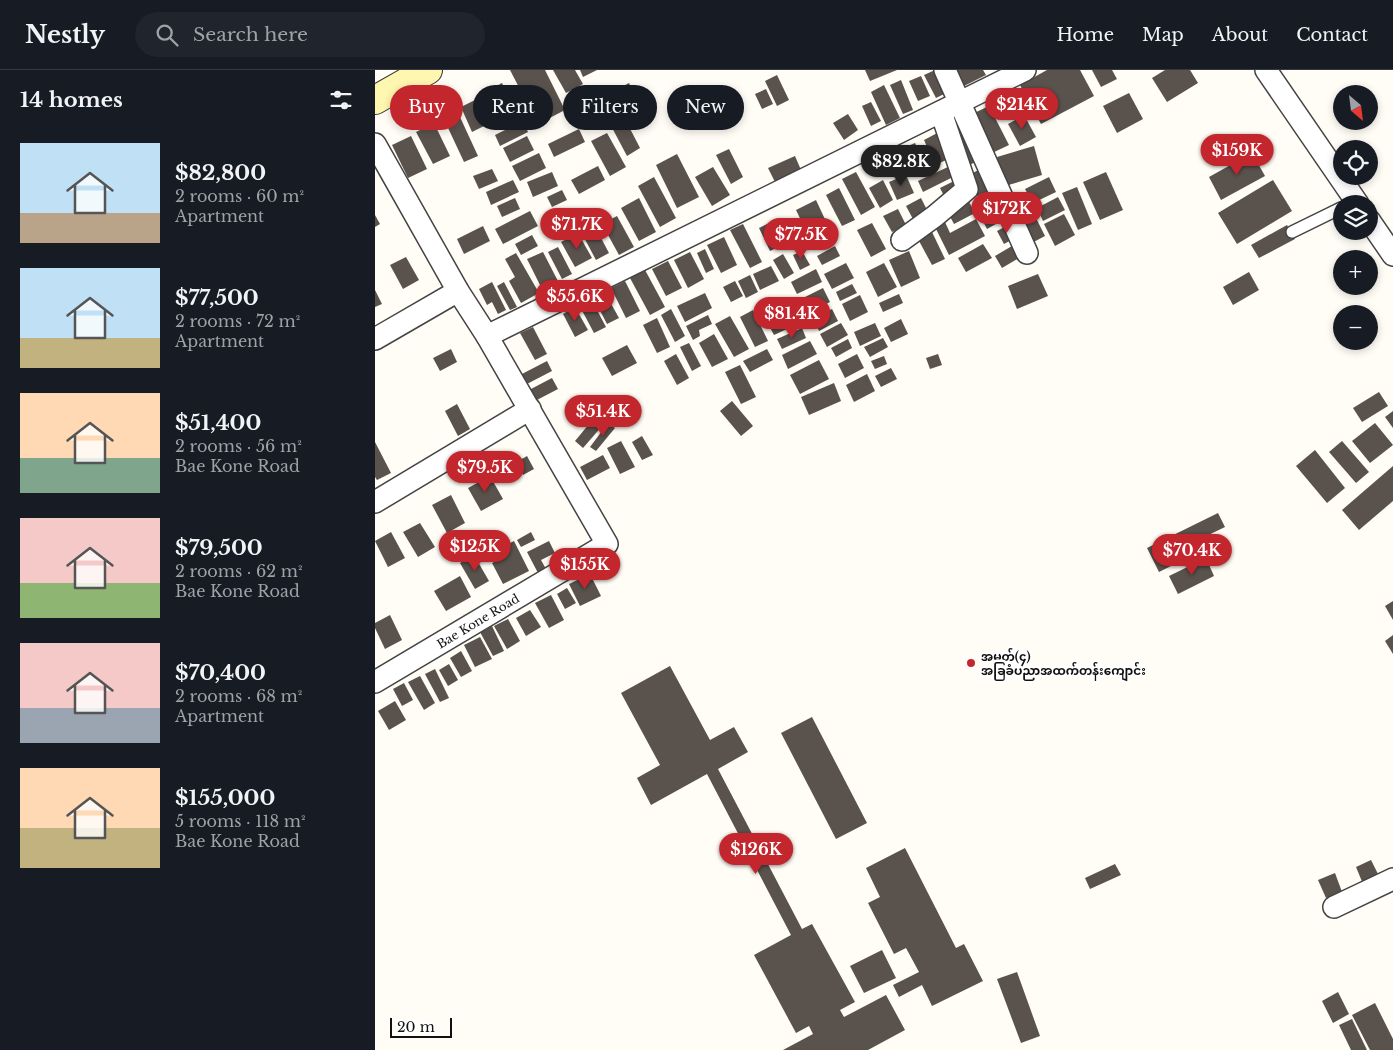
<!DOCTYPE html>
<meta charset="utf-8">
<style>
body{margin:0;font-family:"Libre Baskerville","Noto Sans Myanmar",serif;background:#20242c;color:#f1f3f6;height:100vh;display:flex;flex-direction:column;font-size:19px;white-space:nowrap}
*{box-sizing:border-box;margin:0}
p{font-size:16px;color:#9ea1a6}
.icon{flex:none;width:28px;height:28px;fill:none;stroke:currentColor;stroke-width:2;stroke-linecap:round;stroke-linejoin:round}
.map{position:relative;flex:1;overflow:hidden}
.drawer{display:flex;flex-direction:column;background:#171b24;width:375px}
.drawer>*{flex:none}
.top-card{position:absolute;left:15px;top:15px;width:475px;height:45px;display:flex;gap:10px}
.needle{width:32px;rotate:152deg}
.fabs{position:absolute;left:958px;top:15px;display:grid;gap:10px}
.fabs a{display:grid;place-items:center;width:45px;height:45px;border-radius:50%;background:#171b24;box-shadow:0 2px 8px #0003;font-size:25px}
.scale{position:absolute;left:15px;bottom:12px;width:62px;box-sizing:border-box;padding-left:5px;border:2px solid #111;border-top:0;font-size:14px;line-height:18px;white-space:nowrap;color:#111;-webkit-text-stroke:4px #fff;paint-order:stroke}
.price{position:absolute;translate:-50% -42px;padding:0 11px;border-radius:18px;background:#c4262e;color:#fff;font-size:16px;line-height:32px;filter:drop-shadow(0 1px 2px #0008)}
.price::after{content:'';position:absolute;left:50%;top:30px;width:15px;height:11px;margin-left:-8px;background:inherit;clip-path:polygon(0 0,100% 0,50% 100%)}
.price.selected{background:#222;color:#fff}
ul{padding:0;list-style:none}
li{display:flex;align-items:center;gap:15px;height:125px;padding:0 20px}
li span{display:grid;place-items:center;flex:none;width:140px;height:100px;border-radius:0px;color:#555}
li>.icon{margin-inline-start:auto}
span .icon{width:60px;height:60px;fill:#fffc;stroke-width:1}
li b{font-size:21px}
h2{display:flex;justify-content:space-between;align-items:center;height:60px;padding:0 20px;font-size:21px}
.chip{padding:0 18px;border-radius:22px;background:#171b24;box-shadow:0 2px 8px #0003;font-size:18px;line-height:45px}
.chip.selected{background:#c4262e;color:#fff}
header{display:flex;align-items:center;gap:30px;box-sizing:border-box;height:70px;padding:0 25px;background:#171b24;border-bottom:1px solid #363941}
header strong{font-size:24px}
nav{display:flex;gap:28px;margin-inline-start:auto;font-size:18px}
.search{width:350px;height:45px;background:#20242c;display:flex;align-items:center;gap:12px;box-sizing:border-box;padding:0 18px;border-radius:28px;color:#9ea1a6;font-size:19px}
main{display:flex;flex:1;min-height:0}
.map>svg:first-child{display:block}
.building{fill:#5a524d}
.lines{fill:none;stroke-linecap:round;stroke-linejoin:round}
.lane-casing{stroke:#444;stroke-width:14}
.street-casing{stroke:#444;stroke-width:24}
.secondary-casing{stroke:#333;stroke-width:30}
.lane{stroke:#fff;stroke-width:11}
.street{stroke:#fff;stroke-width:21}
.secondary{stroke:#fff6b0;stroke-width:28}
.poi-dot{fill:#c4262e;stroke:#fff;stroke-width:2}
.labels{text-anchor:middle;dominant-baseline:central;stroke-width:5;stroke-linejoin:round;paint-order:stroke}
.street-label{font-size:12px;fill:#111;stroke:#fff}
.poi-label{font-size:12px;font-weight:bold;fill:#111;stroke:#fff;text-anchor:start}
</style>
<header>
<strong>Nestly</strong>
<div class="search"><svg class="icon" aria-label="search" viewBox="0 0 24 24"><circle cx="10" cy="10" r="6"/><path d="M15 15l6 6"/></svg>Search here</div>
<nav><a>Home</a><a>Map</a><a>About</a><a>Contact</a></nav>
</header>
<main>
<section class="drawer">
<h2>14 homes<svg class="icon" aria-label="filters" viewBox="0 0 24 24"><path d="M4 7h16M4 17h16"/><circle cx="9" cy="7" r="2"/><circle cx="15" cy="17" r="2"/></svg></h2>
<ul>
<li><span style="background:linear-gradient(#bfe0f5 70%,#b9a48a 0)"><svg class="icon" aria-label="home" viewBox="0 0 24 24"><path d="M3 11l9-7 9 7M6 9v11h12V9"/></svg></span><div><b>$82,800</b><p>2 rooms · 60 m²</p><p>Apartment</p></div></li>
<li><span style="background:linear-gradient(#bfe0f5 70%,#c2b280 0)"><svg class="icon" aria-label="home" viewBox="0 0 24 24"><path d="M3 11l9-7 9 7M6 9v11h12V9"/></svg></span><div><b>$77,500</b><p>2 rooms · 72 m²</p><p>Apartment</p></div></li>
<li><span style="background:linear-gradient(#ffd9b3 65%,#7fa58c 0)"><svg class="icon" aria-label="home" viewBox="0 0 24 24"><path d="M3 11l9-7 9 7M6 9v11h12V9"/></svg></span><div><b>$51,400</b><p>2 rooms · 56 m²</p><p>Bae Kone Road</p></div></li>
<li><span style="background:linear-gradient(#f6c9c9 65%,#8fb573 0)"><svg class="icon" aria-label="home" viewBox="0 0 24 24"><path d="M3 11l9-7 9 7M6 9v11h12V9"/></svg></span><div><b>$79,500</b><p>2 rooms · 62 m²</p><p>Bae Kone Road</p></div></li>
<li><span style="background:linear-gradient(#f6c9c9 65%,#9aa5b1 0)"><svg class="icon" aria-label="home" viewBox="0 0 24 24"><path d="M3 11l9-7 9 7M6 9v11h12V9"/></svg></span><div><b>$70,400</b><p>2 rooms · 68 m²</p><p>Apartment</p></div></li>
<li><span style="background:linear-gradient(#ffd9b3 60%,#c2b280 0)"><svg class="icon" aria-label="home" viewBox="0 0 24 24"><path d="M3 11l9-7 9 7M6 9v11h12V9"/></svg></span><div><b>$155,000</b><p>5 rooms · 118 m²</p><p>Bae Kone Road</p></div></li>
</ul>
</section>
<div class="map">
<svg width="1018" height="980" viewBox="0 0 1018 980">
<rect width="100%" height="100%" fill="#fffdf5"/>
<!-- building -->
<g class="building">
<polygon points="135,0 170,0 190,40 163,54"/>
<polygon points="178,0 200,0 208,14 191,23"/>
<polygon points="205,0 222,0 208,7"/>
<polygon points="490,0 522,0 495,11"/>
<polygon points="560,0 571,23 561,28 549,5"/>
<polygon points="581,0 608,0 611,5 589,16"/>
<polygon points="672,0 705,0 719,26 666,54 645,15"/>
<polygon points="717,0 737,0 742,9 726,17"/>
<polygon points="790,0 815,0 823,13 792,32 777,8"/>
<polygon points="402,5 414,30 402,36 390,11"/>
<polygon points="546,6 555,26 543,31 534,11"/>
<polygon points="526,10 538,40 528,44 515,15"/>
<polygon points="127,13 144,46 123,57 106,24"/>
<polygon points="254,13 260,25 236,39 229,26"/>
<polygon points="509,15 525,48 511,55 496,22"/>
<polygon points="637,18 649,41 631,50 619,27"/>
<polygon points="391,19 398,34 387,39 380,24"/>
<polygon points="73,21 103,86 89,92 59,28"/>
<polygon points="211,21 228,50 215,57 198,28"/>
<polygon points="754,23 768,49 742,63 728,36"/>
<polygon points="102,29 113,54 97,62 86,37"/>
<polygon points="496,32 506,51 496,56 487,36"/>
<polygon points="614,36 634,75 615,84 595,45"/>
<polygon points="473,44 483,60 469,70 458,53"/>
<polygon points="248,45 265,78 252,86 234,52"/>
<polygon points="649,45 661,67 645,76 633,54"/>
<polygon points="148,51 153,62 125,76 120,65"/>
<polygon points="59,53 75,86 58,94 41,62"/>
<polygon points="204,59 210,72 179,87 173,74"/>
<polygon points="566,61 578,87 560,95 549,70"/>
<polygon points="593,61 605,90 592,96 579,67"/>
<polygon points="232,63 251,97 235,106 216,71"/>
<polygon points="36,66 52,99 33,108 17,75"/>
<polygon points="152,66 159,80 135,92 128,78"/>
<polygon points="540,73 553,100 539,106 526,79"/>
<polygon points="659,76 667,105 630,116 622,87"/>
<polygon points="354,79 368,107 356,114 341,85"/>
<polygon points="164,83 171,98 145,111 137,96"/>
<polygon points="877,83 890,106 846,130 834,107"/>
<polygon points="302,84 324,127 302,138 281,95"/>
<polygon points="420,86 426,100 400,112 393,98"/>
<polygon points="223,96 230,110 204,124 196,110"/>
<polygon points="575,96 580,106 548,122 543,111"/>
<polygon points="611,96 623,121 605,131 592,106"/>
<polygon points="338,97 355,125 337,136 320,107"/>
<polygon points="117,99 123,111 104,119 98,106"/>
<polygon points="177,102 183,116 158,127 152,112"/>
<polygon points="481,102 500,137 486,145 467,109"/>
<polygon points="731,102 748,140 725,150 708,112"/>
<polygon points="531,105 539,123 522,130 514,112"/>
<polygon points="279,107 301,148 285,157 263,116"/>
<polygon points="674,107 681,122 658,133 650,119"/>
<polygon points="138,110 144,122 116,135 111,122"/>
<polygon points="508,110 518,130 505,138 494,118"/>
<polygon points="898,110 917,141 862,174 843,143"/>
<polygon points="579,111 582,120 569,126 565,118"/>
<polygon points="702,117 717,154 703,160 687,123"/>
<polygon points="464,118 480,150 467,156 451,125"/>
<polygon points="187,120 192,130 177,137 172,127"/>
<polygon points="650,126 670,166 653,175 633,135"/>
<polygon points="683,127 690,140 668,151 662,138"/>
<polygon points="140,128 145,139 127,147 122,136"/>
<polygon points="264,128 281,162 264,171 246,138"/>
<polygon points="546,128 554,144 539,151 531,136"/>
<polygon points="592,128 600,143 579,154 571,139"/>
<polygon points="441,130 455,160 436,171 421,140"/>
<polygon points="620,132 630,149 612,159 603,142"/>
<polygon points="523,139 531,155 517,162 508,146"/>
<polygon points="155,141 163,156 128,174 120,159"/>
<polygon points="689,144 700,165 680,176 669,154"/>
<polygon points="0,145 5,154 0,157"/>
<polygon points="242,146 259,177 244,185 227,154"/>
<polygon points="601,149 610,166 574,185 560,157 570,152 575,163"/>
<polygon points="400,150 410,174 395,181 384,158"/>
<polygon points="218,153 234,183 221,190 205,160"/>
<polygon points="497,153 511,179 496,187 482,160"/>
<polygon points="368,154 387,192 375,198 355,160"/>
<polygon points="635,154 642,167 629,174 622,161"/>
<polygon points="912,155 920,169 884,188 876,175"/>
<polygon points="108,156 115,171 89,184 82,169"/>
<polygon points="557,162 570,189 557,195 543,169"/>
<polygon points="203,163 217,188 200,197 186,172"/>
<polygon points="157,165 163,176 146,185 140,174"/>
<polygon points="349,167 362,195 346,203 332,175"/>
<polygon points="642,173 649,185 627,198 620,186"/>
<polygon points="608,174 617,188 591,202 583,188"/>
<polygon points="460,176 465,186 447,195 442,186"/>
<polygon points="183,177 197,204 187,209 173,182"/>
<polygon points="330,179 339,199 331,203 322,183"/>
<polygon points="427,181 435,195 425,200 418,185"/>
<polygon points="534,181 545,208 526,217 514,190"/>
<polygon points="168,182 185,215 169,223 152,189"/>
<polygon points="315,182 329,209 313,218 299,190"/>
<polygon points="141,183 164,223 146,233 134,211 140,207 130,189"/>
<polygon points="408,184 419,203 409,209 398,190"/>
<polygon points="31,187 44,210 28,219 15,195"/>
<polygon points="293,191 307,218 291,226 277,199"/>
<polygon points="471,193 479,208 457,219 449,204"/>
<polygon points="509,193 522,217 503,227 491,202"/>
<polygon points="396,196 404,211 385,220 378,204"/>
<polygon points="441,199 447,212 422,224 416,212"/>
<polygon points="270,200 290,237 275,245 255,208"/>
<polygon points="874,202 884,220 858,235 848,217"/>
<polygon points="663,204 673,226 642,239 633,216"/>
<polygon points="375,205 383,222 371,228 363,211"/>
<polygon points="250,211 265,241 251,248 236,218"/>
<polygon points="360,211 368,226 356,232 348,217"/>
<polygon points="117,212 131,240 123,244 117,232 112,235 104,219"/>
<polygon points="129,212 142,237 135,240 122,216"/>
<polygon points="477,214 482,223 465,231 461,222"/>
<polygon points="448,218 455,232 433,243 426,229"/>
<polygon points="0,220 7,234 0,237"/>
<polygon points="229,221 244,248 232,254 218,227"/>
<polygon points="330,223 337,238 310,252 302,236"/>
<polygon points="524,224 528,233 508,242 504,233"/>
<polygon points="485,225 493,242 475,251 467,234"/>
<polygon points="215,227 231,257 219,263 203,233"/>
<polygon points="412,230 423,251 413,256 402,235"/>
<polygon points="397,232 412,259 399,265 385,239"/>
<polygon points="200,237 213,260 200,267 188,244"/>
<polygon points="296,239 310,266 300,272 286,245"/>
<polygon points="457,239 463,251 444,261 438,248"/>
<polygon points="378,240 393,271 380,277 365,247"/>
<polygon points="333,245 337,254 324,260 325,266 318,270 311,256"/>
<polygon points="355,246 374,279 359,287 340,254"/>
<polygon points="282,248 295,277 282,283 268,255"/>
<polygon points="526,249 533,264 516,272 509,258"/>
<polygon points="466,253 473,265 452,277 445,264"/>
<polygon points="500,253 506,266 485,276 479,262"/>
<polygon points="158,257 172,284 160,290 145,263"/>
<polygon points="427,258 431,268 407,279 402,269"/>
<polygon points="339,264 353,289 337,297 324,273"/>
<polygon points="508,268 513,277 495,287 489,277"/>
<polygon points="473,269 477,278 461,287 456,278"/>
<polygon points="435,271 442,284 413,299 407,285"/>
<polygon points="314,273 326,296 317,301 305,277"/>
<polygon points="252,275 262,293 237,306 227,288"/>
<polygon points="76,279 82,292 65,301 58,288"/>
<polygon points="392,279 398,290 375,302 368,291"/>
<polygon points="301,284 314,308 302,315 289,291"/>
<polygon points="482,284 489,298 470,308 463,294"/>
<polygon points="563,284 567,295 555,299 551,288"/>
<polygon points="509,286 512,294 500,299 496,291"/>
<polygon points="444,290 454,309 425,324 415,305"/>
<polygon points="172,291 177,301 150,315 145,305"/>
<polygon points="365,295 381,327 366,334 350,302"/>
<polygon points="516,298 522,309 506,317 500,306"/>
<polygon points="492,304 500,321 479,332 471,315"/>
<polygon points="177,308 183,319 160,331 154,320"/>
<polygon points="459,313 466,331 434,345 426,327"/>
<polygon points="1004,322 1013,336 987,352 978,338"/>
<polygon points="357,331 378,356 366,366 345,341"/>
<polygon points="82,334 95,359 83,366 70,341"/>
<polygon points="1018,341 1018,358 1010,347"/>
<polygon points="219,348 228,355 208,378 200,371"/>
<polygon points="233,353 240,358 221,381 215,377"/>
<polygon points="1000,353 1018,375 995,393 977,371"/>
<polygon points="267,366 278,385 267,390 257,372"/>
<polygon points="246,371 260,397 245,404 232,378"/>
<polygon points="967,371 994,402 981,413 954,382"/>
<polygon points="0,372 16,403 2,410 0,407"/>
<polygon points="940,380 970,418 952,433 921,396"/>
<polygon points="228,385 235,398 212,410 205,397"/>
<polygon points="152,386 159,399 148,405 140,393"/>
<polygon points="1018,396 1018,431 984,460 967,440"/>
<polygon points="115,406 128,429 106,441 93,418"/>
<polygon points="76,425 90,453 72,463 57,435"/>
<polygon points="843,443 850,457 823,470 828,480 784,502 772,478"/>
<polygon points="45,453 60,477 43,487 28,462"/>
<polygon points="16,462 30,488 13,497 0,471"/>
<polygon points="156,462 160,470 146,477 142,470"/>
<polygon points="139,471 154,501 128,514 117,493 128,488 123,479"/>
<polygon points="174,471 180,483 166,490 171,499 163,503 152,482"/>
<polygon points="99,485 114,511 100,519 85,493"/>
<polygon points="831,488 839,506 803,524 794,506"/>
<polygon points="215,504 226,526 205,536 194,514"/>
<polygon points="85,506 96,527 71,541 59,521"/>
<polygon points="192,518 201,533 190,539 182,524"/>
<polygon points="176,525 189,550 174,558 160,533"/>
<polygon points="1018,531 1018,550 1010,536"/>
<polygon points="155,540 166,557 151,566 141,548"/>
<polygon points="15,545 27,570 10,579 0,558 0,553"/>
<polygon points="133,549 145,571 132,579 119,556"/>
<polygon points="117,556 129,581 118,586 105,562"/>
<polygon points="1018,565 1018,584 1010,571"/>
<polygon points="105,567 117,589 100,597 89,575"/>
<polygon points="86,581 97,601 86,607 75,588"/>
<polygon points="74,594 83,610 73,616 64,600"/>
<polygon points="295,596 335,670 359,657 373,682 343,699 427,859 437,854 480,932 465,940 469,947 511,925 530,960 493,980 408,980 438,964 434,956 421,963 379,885 416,865 332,704 276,735 262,708 285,695 246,623"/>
<polygon points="60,599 74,628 65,632 50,604"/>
<polygon points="45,606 60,633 49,640 33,612"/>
<polygon points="29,613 38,630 27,636 18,619"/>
<polygon points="20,631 31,650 14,660 3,641"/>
<polygon points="437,647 492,753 461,769 406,663"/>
<polygon points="530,778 581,878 589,874 608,911 557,936 547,915 524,927 518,915 544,902 531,878 519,884 493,833 505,827 491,798"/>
<polygon points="996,790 1004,806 988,814 981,797"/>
<polygon points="740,794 746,805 715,819 710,808"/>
<polygon points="960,803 967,822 951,828 943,810"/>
<polygon points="507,880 521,908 489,923 475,896"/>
<polygon points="642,902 665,966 646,973 622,909"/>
<polygon points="963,922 974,944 958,953 947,931"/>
<polygon points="1000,933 1018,969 1018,980 995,980 977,945"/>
<polygon points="977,949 992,980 976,980 964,955"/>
</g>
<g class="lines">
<!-- lane casing -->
<g class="lane-casing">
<polyline id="lane" points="917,162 966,138"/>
</g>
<!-- street casing -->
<g class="street-casing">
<g id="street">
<polyline points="570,0 652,183"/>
<polyline points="891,0 983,134"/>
<polyline points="0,74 83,221 112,266 232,474 0,612"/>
<polyline points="994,150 1018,185"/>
<polyline points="527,170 560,146 592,119 566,42"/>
<polyline points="112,266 650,0"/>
<polyline points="0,269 83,221"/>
<polyline points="0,432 155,339"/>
<polyline points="959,837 1018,809"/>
</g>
</g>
<!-- secondary casing -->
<g class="secondary-casing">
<polyline id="secondary" points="0,30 53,0"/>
</g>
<!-- lane -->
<use href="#lane" class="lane"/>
<!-- street -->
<use href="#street" class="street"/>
<!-- secondary -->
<use href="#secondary" class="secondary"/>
</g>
<!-- markers -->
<circle class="poi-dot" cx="596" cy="593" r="5"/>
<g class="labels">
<!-- street labels -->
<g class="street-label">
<text transform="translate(103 551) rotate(-31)">Bae Kone Road</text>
</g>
<!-- poi labels -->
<g class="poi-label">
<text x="606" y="586">အမှတ်(၄)<tspan x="606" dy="14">အခြခံပညာအထက်တန်းကျောင်း</tspan></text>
</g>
</g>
</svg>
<div class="fabs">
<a><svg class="needle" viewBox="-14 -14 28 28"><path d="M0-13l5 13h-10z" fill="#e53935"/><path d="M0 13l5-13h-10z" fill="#9ea1a6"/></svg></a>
<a><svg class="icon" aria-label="locate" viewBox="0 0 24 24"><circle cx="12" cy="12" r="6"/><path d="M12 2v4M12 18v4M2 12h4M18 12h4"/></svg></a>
<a><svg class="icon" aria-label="layers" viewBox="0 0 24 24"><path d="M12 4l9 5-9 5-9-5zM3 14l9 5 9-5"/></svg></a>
<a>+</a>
<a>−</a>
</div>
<div class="scale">20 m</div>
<b class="price" style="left:647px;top:60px">$214K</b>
<b class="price" style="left:862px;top:106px">$159K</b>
<b class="price selected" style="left:526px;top:117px">$82.8K</b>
<b class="price" style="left:632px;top:164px">$172K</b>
<b class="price" style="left:202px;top:180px">$71.7K</b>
<b class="price" style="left:426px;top:190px">$77.5K</b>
<b class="price" style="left:200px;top:252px">$55.6K</b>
<b class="price" style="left:417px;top:269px">$81.4K</b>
<b class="price" style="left:228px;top:367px">$51.4K</b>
<b class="price" style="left:110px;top:423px">$79.5K</b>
<b class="price" style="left:100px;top:502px">$125K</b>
<b class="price" style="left:817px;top:506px">$70.4K</b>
<b class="price" style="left:210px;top:520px">$155K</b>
<b class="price" style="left:381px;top:805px">$126K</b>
<div class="top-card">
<a class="chip selected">Buy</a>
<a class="chip">Rent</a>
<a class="chip">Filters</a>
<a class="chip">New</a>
</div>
</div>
</main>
